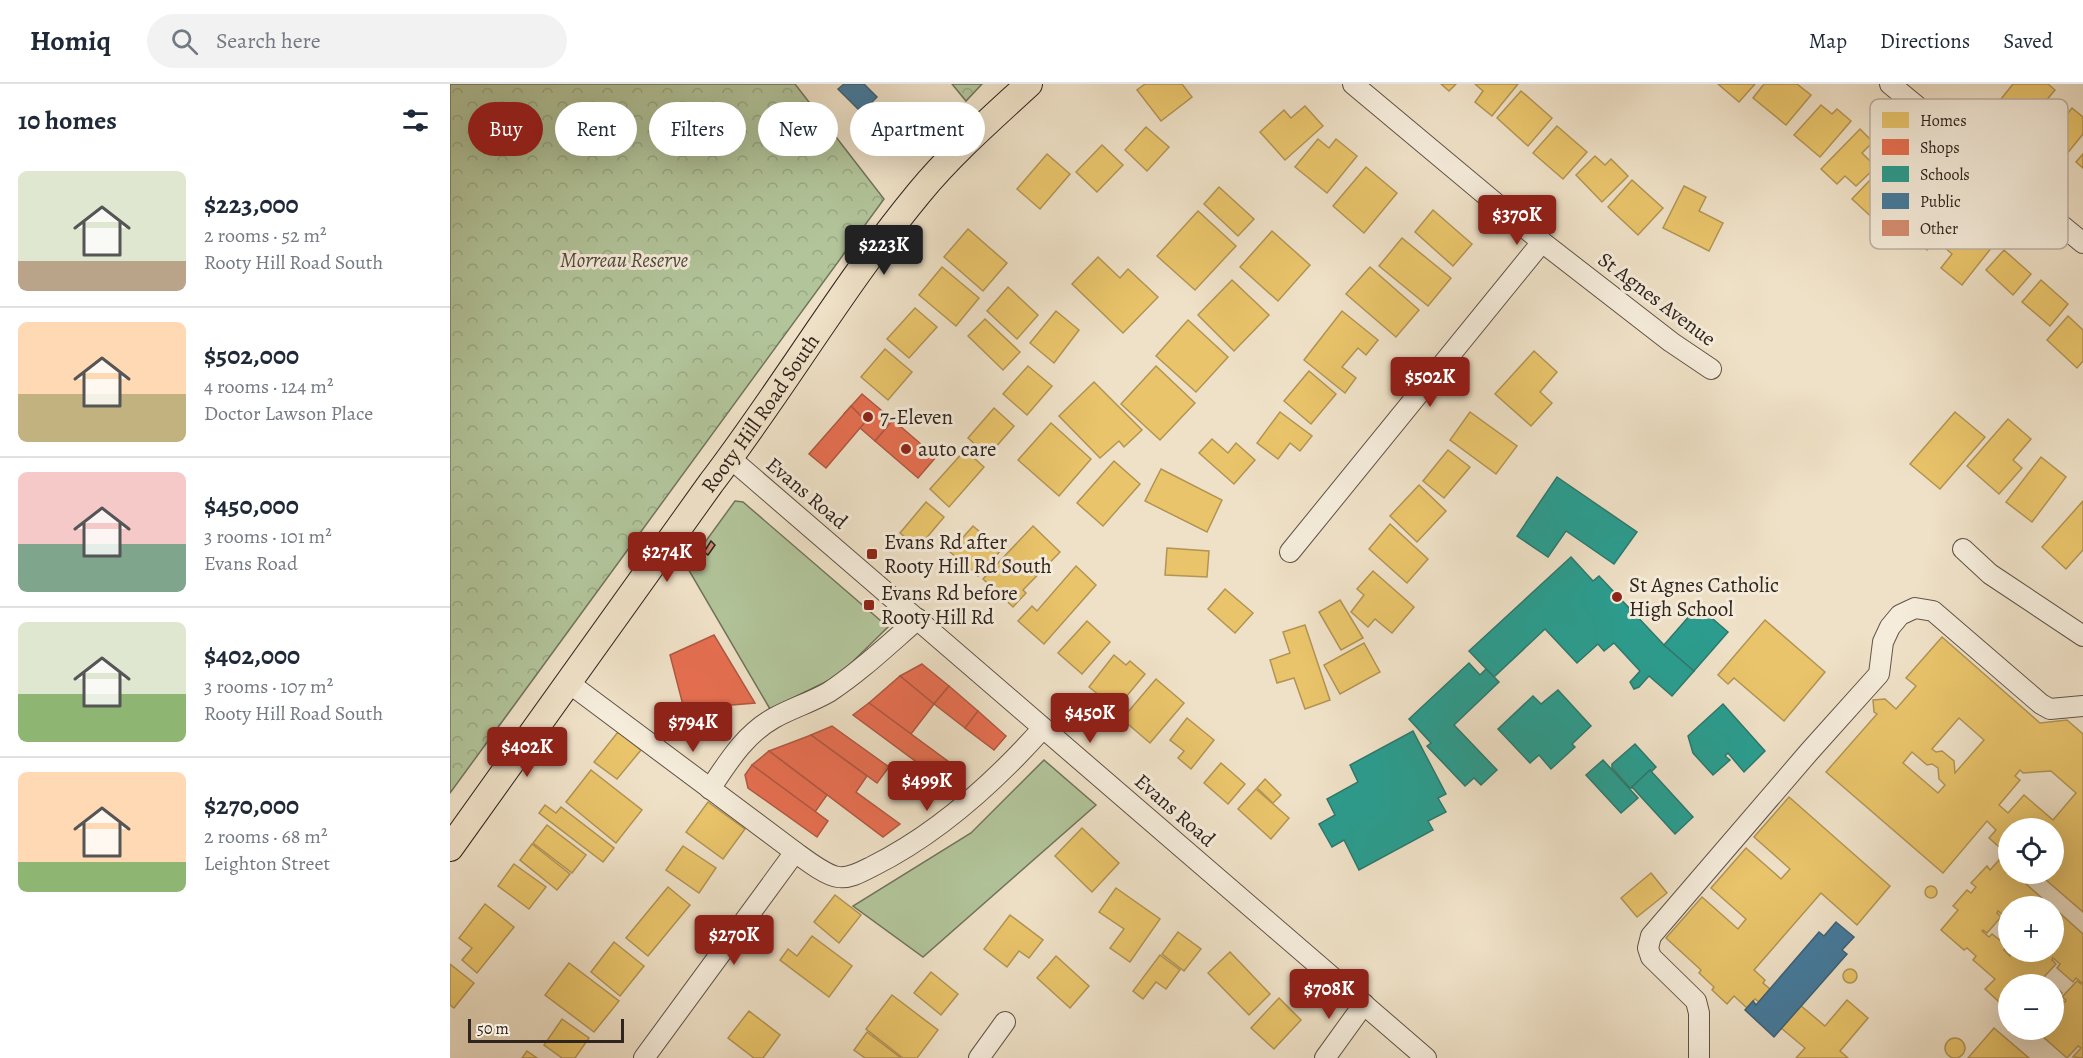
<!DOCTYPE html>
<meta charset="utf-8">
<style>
body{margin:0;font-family:Alegreya,serif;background:#f2f2f3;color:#1f2937;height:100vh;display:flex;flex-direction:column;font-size:22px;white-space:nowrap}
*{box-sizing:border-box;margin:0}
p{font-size:20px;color:#747a83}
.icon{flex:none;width:33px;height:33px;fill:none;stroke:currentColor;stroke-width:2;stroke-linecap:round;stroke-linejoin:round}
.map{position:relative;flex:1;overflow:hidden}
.sheet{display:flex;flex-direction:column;background:#fff;width:450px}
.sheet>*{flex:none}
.guide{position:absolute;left:18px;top:18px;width:570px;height:54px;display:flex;gap:12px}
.fabs{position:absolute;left:1548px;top:734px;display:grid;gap:12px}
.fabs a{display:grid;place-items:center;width:66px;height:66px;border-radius:50%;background:#fff;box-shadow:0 6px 24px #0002;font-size:30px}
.scale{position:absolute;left:18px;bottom:15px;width:156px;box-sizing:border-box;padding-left:6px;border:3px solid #30241e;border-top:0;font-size:16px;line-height:21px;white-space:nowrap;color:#30241e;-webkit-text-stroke:4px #f5ecdb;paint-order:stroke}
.price{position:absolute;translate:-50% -51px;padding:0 14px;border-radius:6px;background:#8f2418;color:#fff;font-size:20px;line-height:39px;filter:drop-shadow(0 2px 3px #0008)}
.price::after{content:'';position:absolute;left:50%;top:36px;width:18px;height:14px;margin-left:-9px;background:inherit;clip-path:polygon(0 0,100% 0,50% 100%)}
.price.on{background:#222;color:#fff}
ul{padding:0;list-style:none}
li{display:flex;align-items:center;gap:18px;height:150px;padding:0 18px}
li+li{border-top:2px solid #e0e1e3}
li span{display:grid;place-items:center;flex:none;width:168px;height:120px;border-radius:9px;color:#555}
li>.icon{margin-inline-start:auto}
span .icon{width:72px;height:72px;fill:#fffc;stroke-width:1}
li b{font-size:26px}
h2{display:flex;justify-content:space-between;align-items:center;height:72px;padding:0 18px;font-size:26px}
.chip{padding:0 21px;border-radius:27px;background:#fff;box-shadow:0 6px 24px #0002;font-size:21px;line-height:54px}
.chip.on{background:#8f2418;color:#fff}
header{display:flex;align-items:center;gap:36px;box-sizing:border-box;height:84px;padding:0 30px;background:#fff;border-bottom:2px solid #e0e1e3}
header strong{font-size:28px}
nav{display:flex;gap:33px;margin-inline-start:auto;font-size:21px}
.search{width:420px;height:54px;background:#f2f2f3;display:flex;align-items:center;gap:15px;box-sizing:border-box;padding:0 21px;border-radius:33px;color:#747a83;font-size:22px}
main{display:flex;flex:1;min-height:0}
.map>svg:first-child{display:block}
.grass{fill:#b2c49a;stroke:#71745c;stroke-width:1.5}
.forest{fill:url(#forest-crowns);stroke:#71745c;stroke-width:1.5}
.homes{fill:#e9c46a;stroke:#b29453;stroke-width:1.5;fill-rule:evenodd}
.shops{fill:#e76f51;stroke:#b05842;stroke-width:1.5}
.schools{fill:#2a9d8f;stroke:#2c796d;stroke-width:1.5}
.public{fill:#457b9d;stroke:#3f6177;stroke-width:1.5}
.building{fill:#d58d71;stroke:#30241e;stroke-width:1.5}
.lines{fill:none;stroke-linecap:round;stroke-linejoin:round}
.minor-casing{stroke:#605348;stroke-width:22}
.major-casing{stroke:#30241e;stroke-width:28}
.minor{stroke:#f5ecdb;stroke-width:20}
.major{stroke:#efe1c7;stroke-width:26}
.poi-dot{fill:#8f2418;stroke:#f5ecdb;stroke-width:2}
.labels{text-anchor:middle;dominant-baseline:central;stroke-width:6;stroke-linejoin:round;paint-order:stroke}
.park-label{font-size:21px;font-style:italic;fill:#504c3d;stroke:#f5ecdb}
.street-label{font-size:21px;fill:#30241e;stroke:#f5ecdb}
.poi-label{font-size:21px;fill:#30241e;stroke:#f5ecdb;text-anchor:start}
.key{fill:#f5ecdb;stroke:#bab0a2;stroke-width:1.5}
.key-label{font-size:16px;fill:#30241e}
</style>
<header>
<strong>Homiq</strong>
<div class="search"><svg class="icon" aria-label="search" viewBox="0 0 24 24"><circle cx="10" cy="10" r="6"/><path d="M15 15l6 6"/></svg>Search here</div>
<nav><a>Map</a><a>Directions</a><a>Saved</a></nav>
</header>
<main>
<section class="sheet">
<h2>10 homes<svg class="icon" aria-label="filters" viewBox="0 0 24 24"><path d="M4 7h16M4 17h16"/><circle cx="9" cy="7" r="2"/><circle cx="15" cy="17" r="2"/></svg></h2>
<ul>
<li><span style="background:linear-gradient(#dfe7d0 75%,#b9a48a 0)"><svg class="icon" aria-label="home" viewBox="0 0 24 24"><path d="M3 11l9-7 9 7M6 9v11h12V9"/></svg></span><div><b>$223,000</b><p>2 rooms · 52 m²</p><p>Rooty Hill Road South</p></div></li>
<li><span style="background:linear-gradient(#ffd9b3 60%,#c2b280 0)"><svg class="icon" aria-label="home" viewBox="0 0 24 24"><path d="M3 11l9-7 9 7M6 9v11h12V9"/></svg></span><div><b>$502,000</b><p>4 rooms · 124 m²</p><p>Doctor Lawson Place</p></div></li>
<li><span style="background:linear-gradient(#f6c9c9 60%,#7fa58c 0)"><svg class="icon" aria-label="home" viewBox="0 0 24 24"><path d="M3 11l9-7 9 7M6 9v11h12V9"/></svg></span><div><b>$450,000</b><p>3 rooms · 101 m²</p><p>Evans Road</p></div></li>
<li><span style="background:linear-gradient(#dfe7d0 60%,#8fb573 0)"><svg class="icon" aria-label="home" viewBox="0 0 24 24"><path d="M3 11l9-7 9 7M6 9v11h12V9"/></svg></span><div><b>$402,000</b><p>3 rooms · 107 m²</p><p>Rooty Hill Road South</p></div></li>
<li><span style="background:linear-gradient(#ffd9b3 75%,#8fb573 0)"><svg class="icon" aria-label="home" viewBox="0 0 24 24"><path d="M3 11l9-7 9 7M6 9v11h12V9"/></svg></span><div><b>$270,000</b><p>2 rooms · 68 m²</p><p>Leighton Street</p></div></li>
</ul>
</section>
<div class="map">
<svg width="1633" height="974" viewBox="0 0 1633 974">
<defs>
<pattern id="forest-crowns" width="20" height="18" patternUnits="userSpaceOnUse" patternTransform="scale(1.5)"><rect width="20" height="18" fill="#b2c49a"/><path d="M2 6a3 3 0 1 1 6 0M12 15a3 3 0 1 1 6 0" fill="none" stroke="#99a884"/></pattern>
</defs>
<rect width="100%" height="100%" fill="#efe1c7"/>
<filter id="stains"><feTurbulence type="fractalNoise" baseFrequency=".00333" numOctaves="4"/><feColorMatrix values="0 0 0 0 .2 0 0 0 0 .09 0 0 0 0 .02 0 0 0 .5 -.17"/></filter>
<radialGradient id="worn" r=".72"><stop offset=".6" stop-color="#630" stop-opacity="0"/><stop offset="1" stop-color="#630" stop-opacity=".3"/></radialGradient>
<!-- grass -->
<g class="grass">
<polygon points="285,417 293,418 438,543 388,592 320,625 237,483"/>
<polygon points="594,676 646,721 473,873 403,822 521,749"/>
</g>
<!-- forest -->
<g class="forest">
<polygon points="0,0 345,0 434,115 0,709"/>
<polygon points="502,0 532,0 516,17"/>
</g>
<!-- homes -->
<g class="homes">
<polygon points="695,0 732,0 742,13 711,37 687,6"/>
<polygon points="991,0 1006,0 999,7"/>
<polygon points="1025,0 1068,0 1042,32 1025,18 1033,7"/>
<polygon points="1268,0 1305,0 1289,18"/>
<polygon points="1314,0 1347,0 1361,11 1336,41 1303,14"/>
<polygon points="1563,0 1598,0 1605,6 1578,38 1551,15"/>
<polygon points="1071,7 1102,34 1078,62 1047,34"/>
<polygon points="1371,21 1382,30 1387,25 1401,37 1370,73 1344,51"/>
<polygon points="855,22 873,42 835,76 810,48 834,26 841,34"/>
<polygon points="1622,24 1633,33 1633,50 1616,71 1597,55"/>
<polygon points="1107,42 1137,68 1113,95 1083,69"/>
<polygon points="696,43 719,63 697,87 675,66"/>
<polygon points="1410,45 1423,58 1412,69 1426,83 1406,102 1395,92 1387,100 1371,85"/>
<polygon points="868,55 879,64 886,55 907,72 877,109 845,83"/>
<polygon points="652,61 673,81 647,108 626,88"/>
<polygon points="597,70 620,90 590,125 567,105"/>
<polygon points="1633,70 1633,84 1626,78"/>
<polygon points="1145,72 1155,81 1161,75 1178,92 1152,118 1126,91"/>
<polygon points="1440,75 1452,87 1437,103 1451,116 1428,139 1402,115"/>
<polygon points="916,83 947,109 914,149 883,122"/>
<polygon points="1182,96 1213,124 1188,151 1158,123"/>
<polygon points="1234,102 1256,113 1249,127 1273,139 1259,167 1213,144"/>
<polygon points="769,103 804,135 788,152 754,120"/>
<polygon points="1481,105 1509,131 1477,166 1449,141"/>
<polygon points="983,126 1022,160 1003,182 965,148"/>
<polygon points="748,127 786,162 745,206 707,172"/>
<polygon points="1517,134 1546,158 1512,201 1491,184 1502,170 1494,163"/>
<polygon points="518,145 557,179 533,207 494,173"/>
<polygon points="822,147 860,181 828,217 790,183"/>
<polygon points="952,154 1001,194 978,222 929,182"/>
<polygon points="1554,166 1581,190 1563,211 1536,186"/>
<polygon points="648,173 670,194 678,185 708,213 673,249 622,200"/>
<polygon points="492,183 529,214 506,242 469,211"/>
<polygon points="920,183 969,226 946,253 896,210"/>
<polygon points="782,196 819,231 784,267 748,231"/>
<polygon points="1591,196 1618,220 1600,242 1572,218"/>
<polygon points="558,203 588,231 567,255 537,227"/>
<polygon points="465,224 487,243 459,274 437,255"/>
<polygon points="606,227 629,246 604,279 580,259"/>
<polygon points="892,227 928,256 916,271 908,264 892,283 906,294 895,309 854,276"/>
<polygon points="1618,232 1633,246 1633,277 1627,284 1597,256"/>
<polygon points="535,235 570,268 553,286 518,252"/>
<polygon points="738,236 778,273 746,308 706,272"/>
<polygon points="435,265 462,288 438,316 411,293"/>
<polygon points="1084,267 1107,288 1090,308 1102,319 1081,342 1045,310"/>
<polygon points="578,282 602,302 577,331 553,310"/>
<polygon points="706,282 745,319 710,356 671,320"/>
<polygon points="859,287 886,310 861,340 834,317"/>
<polygon points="644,298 692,346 674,363 669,357 650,374 609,332"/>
<polygon points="544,324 564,342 538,372 518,354"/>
<polygon points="830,328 862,352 850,367 840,359 828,375 807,359"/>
<polygon points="1020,328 1067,362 1046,390 1000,356"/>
<polygon points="1505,328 1535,353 1490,405 1460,380"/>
<polygon points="1558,335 1581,355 1563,376 1572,384 1549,410 1517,382"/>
<polygon points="601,339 641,375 609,412 568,376"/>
<polygon points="762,355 778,369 786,359 805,376 784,400 749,369"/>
<polygon points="515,366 534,383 499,423 480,405"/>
<polygon points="998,366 1020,383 994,414 973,397"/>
<polygon points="1591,373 1616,393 1582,438 1556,418"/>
<polygon points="664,377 690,400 653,442 627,419"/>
<polygon points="711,385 772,416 757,448 695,417"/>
<polygon points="969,401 996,427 967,458 940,432"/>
<polygon points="1633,417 1633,466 1616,485 1592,463"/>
<polygon points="476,418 494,433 468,464 450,449"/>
<polygon points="940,440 978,475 957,499 919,465"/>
<polygon points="523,442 551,466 528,492 500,468"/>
<polygon points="583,442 610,468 573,506 576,509 563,523 533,495"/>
<polygon points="717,464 759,467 757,493 715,491"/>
<polygon points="626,482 646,501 594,560 568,537 582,522 587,527"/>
<polygon points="923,487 964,523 942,549 925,535 918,543 901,528 914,511 907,505"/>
<polygon points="775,505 803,529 785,549 758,525"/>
<polygon points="890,516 913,554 891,566 869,528"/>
<polygon points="1315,536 1375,588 1334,637 1284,594 1278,600 1268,591"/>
<polygon points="637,537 660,558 632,590 608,569"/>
<polygon points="855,541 880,616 855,625 844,594 827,599 820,576 840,569 833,548"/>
<path d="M 1492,553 L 1590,639 L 1617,636 L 1633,650 L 1633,828 L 1588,789 L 1604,789 L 1604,744 L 1558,744 L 1558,766 L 1556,769 L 1539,754 L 1546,746 L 1537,737 L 1493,789 L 1376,688 L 1427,630 L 1424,628 L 1423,616 L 1435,615 L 1446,625 L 1466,602 L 1456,594 ZM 1509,634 L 1534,656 L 1505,689 L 1504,677 L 1492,667 L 1486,668 L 1482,665 ZM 1462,668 L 1477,681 L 1482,680 L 1488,684 L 1489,695 L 1495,701 L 1488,709 L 1453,679 ZM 1570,686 L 1573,689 L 1601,687 L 1626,709 L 1603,736 L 1574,711 L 1558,729 L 1549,721 L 1570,696 L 1565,692 Z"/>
<polygon points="914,559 930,588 890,610 874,581"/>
<polygon points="664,571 676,581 680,577 695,590 666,625 639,603"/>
<polygon points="706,595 734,619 700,659 672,635"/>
<polygon points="737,634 764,656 741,685 728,674 734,667 720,656"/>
<polygon points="168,648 191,666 167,695 144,678"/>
<polygon points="771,679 795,700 778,720 754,699"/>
<polygon points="141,686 192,726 166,759 116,718"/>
<polygon points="815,695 831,711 823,719 807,704"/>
<polygon points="806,705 839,734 821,755 788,725"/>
<polygon points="1339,713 1440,802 1407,841 1371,809 1304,886 1315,896 1313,899 1320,905 1309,918 1305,915 1297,924 1284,912 1277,920 1262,906 1264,903 1249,889 1251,886 1216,854 1252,813 1288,845 1296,835 1261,804 1296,764 1331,795 1340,785 1304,753"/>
<polygon points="258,718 295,745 273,775 236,748"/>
<polygon points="95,721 106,729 111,723 164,764 153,778 89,729"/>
<polygon points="97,741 136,771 122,789 83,759"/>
<polygon points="632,744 669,779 642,808 605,772"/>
<polygon points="82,760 120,790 107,806 70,776"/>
<polygon points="233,762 266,784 249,809 216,786"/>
<polygon points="1558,766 1558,789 1570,789 1567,792 1601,822 1558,822 1558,843 1552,837 1555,833 1548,827 1547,829 1551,833 1537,849 1533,846 1532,847 1539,853 1542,850 1557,862 1554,866 1560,872 1562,869 1559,867 1604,867 1604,824 1633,850 1633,974 1623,973 1631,964 1628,962 1617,974 1591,951 1594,945 1604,945 1604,901 1612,909 1609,913 1615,918 1616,916 1612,913 1627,897 1631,900 1632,899 1626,894 1623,898 1607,884 1610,880 1603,874 1602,876 1606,880 1592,895 1588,892 1587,894 1593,899 1596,895 1602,900 1558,900 1558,926 1535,905 1545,895 1523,876 1526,872 1517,864 1514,866 1491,846 1508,826 1503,822 1517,806 1521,809 1526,803 1521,799 1537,782 1540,786"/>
<polygon points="64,780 96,803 79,825 48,802"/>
<polygon points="1201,789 1217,809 1187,833 1171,814"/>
<circle cx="1481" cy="808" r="6"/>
<polygon points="218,803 240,821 198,872 176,854"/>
<polygon points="666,804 710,835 680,878 660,864 674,845 649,828"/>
<polygon points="385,811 411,831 389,859 364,838"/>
<polygon points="35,820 64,843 27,889 12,876 22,864 9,854"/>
<polygon points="560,831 593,856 579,874 569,867 557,883 534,865"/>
<polygon points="728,848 751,865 734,887 712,870"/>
<polygon points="362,852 402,882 379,913 330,876 338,865 347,872"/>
<polygon points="164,858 194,882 170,912 141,888"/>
<polygon points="780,868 820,910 799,931 758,889"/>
<polygon points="710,871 730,886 716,905 706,898 693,915 683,907"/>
<polygon points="606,872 639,902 620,924 587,894"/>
<polygon points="119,879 169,917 144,948 95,911"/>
<polygon points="0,880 24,899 4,924 0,921"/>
<circle cx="1400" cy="892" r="7"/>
<polygon points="481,888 508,910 491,931 464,909"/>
<polygon points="442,911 488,946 467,974 453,974 416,945"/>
<polygon points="829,914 851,936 824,965 801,944"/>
<polygon points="1397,916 1418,934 1390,967 1398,974 1346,974 1355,964 1331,944 1350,921 1375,942"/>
<polygon points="299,927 330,951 313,974 304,974 278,954"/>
<polygon points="112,935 139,954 125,974 112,974 94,961"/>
<polygon points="1544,944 1579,974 1518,974"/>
<polygon points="417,948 451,974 415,974 404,966"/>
<circle cx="1505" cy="964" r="10"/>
<polygon points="77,967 87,974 72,974"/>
</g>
<!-- shops -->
<g class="shops">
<polygon points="412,310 443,336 425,357 394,330"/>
<polygon points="401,322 416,337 376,384 359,370"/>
<polygon points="443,336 486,373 468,394 425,357"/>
<polygon points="264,551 305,619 234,625 220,571"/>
<polygon points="472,580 499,602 484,620 450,592"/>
<polygon points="450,592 484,620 461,650 419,619"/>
<polygon points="499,602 528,627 515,644 484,620"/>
<polygon points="419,619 510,686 499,702 403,631"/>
<polygon points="528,627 556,652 544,666 515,644"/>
<polygon points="382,642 439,683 427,699 361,651"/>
<polygon points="361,651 417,692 406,708 450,740 433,753 319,667"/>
<polygon points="319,667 377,711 365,728 302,681"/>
<polygon points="302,681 378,737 367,753 298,704 295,691"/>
</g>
<!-- schools -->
<g class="schools">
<polygon points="1107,393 1187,448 1164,480 1116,447 1098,473 1067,452"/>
<polygon points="1121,473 1143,497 1149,492 1214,561 1244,587 1222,612 1199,592 1189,603 1184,605 1180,598 1190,587 1164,559 1154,567 1148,560 1127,579 1095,545 1044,593 1019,567"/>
<polygon points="1248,522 1278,548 1244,587 1214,561"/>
<polygon points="1019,579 1030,591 1036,585 1049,598 1004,641 1047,686 1031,701 1024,694 1015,702 977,662 981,659 959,635"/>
<polygon points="1108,606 1141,642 1122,660 1125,663 1101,685 1089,671 1080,679 1048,645 1083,612 1091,620"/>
<polygon points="1273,620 1315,667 1294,688 1278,669 1275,672 1280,676 1263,691 1243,669 1238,652"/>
<polygon points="963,647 996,710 988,714 996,728 978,737 983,746 909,786 894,756 882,763 869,740 885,731 877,715 908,698 900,681"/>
<polygon points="1185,660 1206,683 1201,688 1200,686 1182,703 1183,704 1180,704 1162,684 1162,680"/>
<polygon points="1153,676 1188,714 1171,729 1136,691"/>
<polygon points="1200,686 1243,733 1225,750 1182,703"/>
</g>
<!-- public -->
<g class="public">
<polygon points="394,0 414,0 427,13 422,18 427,24 422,29 416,23 411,28 388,5"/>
<polygon points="1386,838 1404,853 1392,866 1397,870 1324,953 1295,926 1303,917 1306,921 1369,848 1374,852"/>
</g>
<!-- building -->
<polygon class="building" points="261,457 265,461 258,471 254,468"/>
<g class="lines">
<!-- minor casing -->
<g class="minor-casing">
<g id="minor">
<polyline points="903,0 1092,158 1221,258 1261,285"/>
<polyline points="1440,0 1633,159"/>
<polyline points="280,374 976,974"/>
<polyline points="1513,465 1540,490 1633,552"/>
<polyline points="840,468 1092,158"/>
<path d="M 119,599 L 345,768 C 356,776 375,791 388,793 C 400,795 413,787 423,782 C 489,749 544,699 593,644"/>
<path d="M 260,705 C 278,678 295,650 324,634 C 342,624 362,618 379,608 C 411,587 439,560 468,535"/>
<polyline points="194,974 345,768"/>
<polyline points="529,974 555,938"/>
<polyline points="875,974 914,920"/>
<polyline points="1249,974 1249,929 1246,917 1201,873 1198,864 1201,852 1359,668 1429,590 1433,558 1440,543 1450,531 1465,524 1483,527 1591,620 1600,625 1633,622"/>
</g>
</g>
<!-- major casing -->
<g class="major-casing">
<g id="major">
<path id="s1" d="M 0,764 L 261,399 C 333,305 393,201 469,109 C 502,69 541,35 579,0"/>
</g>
</g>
<!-- minor -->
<use href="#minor" class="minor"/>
<!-- major -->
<use href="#major" class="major"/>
</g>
<!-- markers -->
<g class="poi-dot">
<circle cx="418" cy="333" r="6"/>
<circle cx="456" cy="365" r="6"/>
<rect x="416" y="464" width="12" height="12" rx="3"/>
<circle cx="1167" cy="513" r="6"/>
<rect x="413" y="515" width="12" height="12" rx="3"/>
</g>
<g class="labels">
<!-- park labels -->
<g class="park-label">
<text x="174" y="176">Morreau Reserve</text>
</g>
<!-- street labels -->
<g class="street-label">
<text transform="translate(1207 215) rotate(37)">St Agnes Avenue</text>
<text stroke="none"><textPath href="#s1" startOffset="534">Rooty Hill Road South</textPath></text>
<text transform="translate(357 409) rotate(40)">Evans Road</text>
<text transform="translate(725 726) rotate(41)">Evans Road</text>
</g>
<!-- poi labels -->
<g class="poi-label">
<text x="430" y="333">7-Eleven</text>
<text x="468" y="365">auto care</text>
<text x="434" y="458">Evans Rd after<tspan x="434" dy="24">Rooty Hill Rd South</tspan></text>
<text x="1179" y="501">St Agnes Catholic<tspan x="1179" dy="24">High School</tspan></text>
<text x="431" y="509">Evans Rd before<tspan x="431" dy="24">Rooty Hill Rd</tspan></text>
</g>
</g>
<!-- legend -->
<rect x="1420" y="15" width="198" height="150" rx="9" class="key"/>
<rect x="1432" y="28" width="27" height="16" fill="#e9c46a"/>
<rect x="1432" y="55" width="27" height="16" fill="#e76f51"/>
<rect x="1432" y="82" width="27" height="16" fill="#2a9d8f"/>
<rect x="1432" y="109" width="27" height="16" fill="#457b9d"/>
<rect x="1432" y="136" width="27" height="16" fill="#d58d71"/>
<g class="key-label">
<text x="1470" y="42">Homes</text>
<text x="1470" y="69">Shops</text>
<text x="1470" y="96">Schools</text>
<text x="1470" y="123">Public</text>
<text x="1470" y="150">Other</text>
</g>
<rect width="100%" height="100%" filter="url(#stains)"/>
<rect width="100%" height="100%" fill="url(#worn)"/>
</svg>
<div class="fabs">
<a><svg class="icon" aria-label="locate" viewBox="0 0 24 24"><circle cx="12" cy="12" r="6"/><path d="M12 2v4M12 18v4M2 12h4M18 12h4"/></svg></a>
<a>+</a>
<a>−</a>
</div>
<div class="scale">50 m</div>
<b class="price" style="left:1067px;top:162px">$370K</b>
<b class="price on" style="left:434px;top:192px">$223K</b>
<b class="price" style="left:980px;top:324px">$502K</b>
<b class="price" style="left:217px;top:499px">$274K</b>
<b class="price" style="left:640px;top:660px">$450K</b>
<b class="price" style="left:243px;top:669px">$794K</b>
<b class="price" style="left:77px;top:694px">$402K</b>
<b class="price" style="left:477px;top:728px">$499K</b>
<b class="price" style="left:284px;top:882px">$270K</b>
<b class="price" style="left:879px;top:936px">$708K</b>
<div class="guide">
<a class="chip on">Buy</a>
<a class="chip">Rent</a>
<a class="chip">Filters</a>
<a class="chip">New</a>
<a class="chip">Apartment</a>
</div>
</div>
</main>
